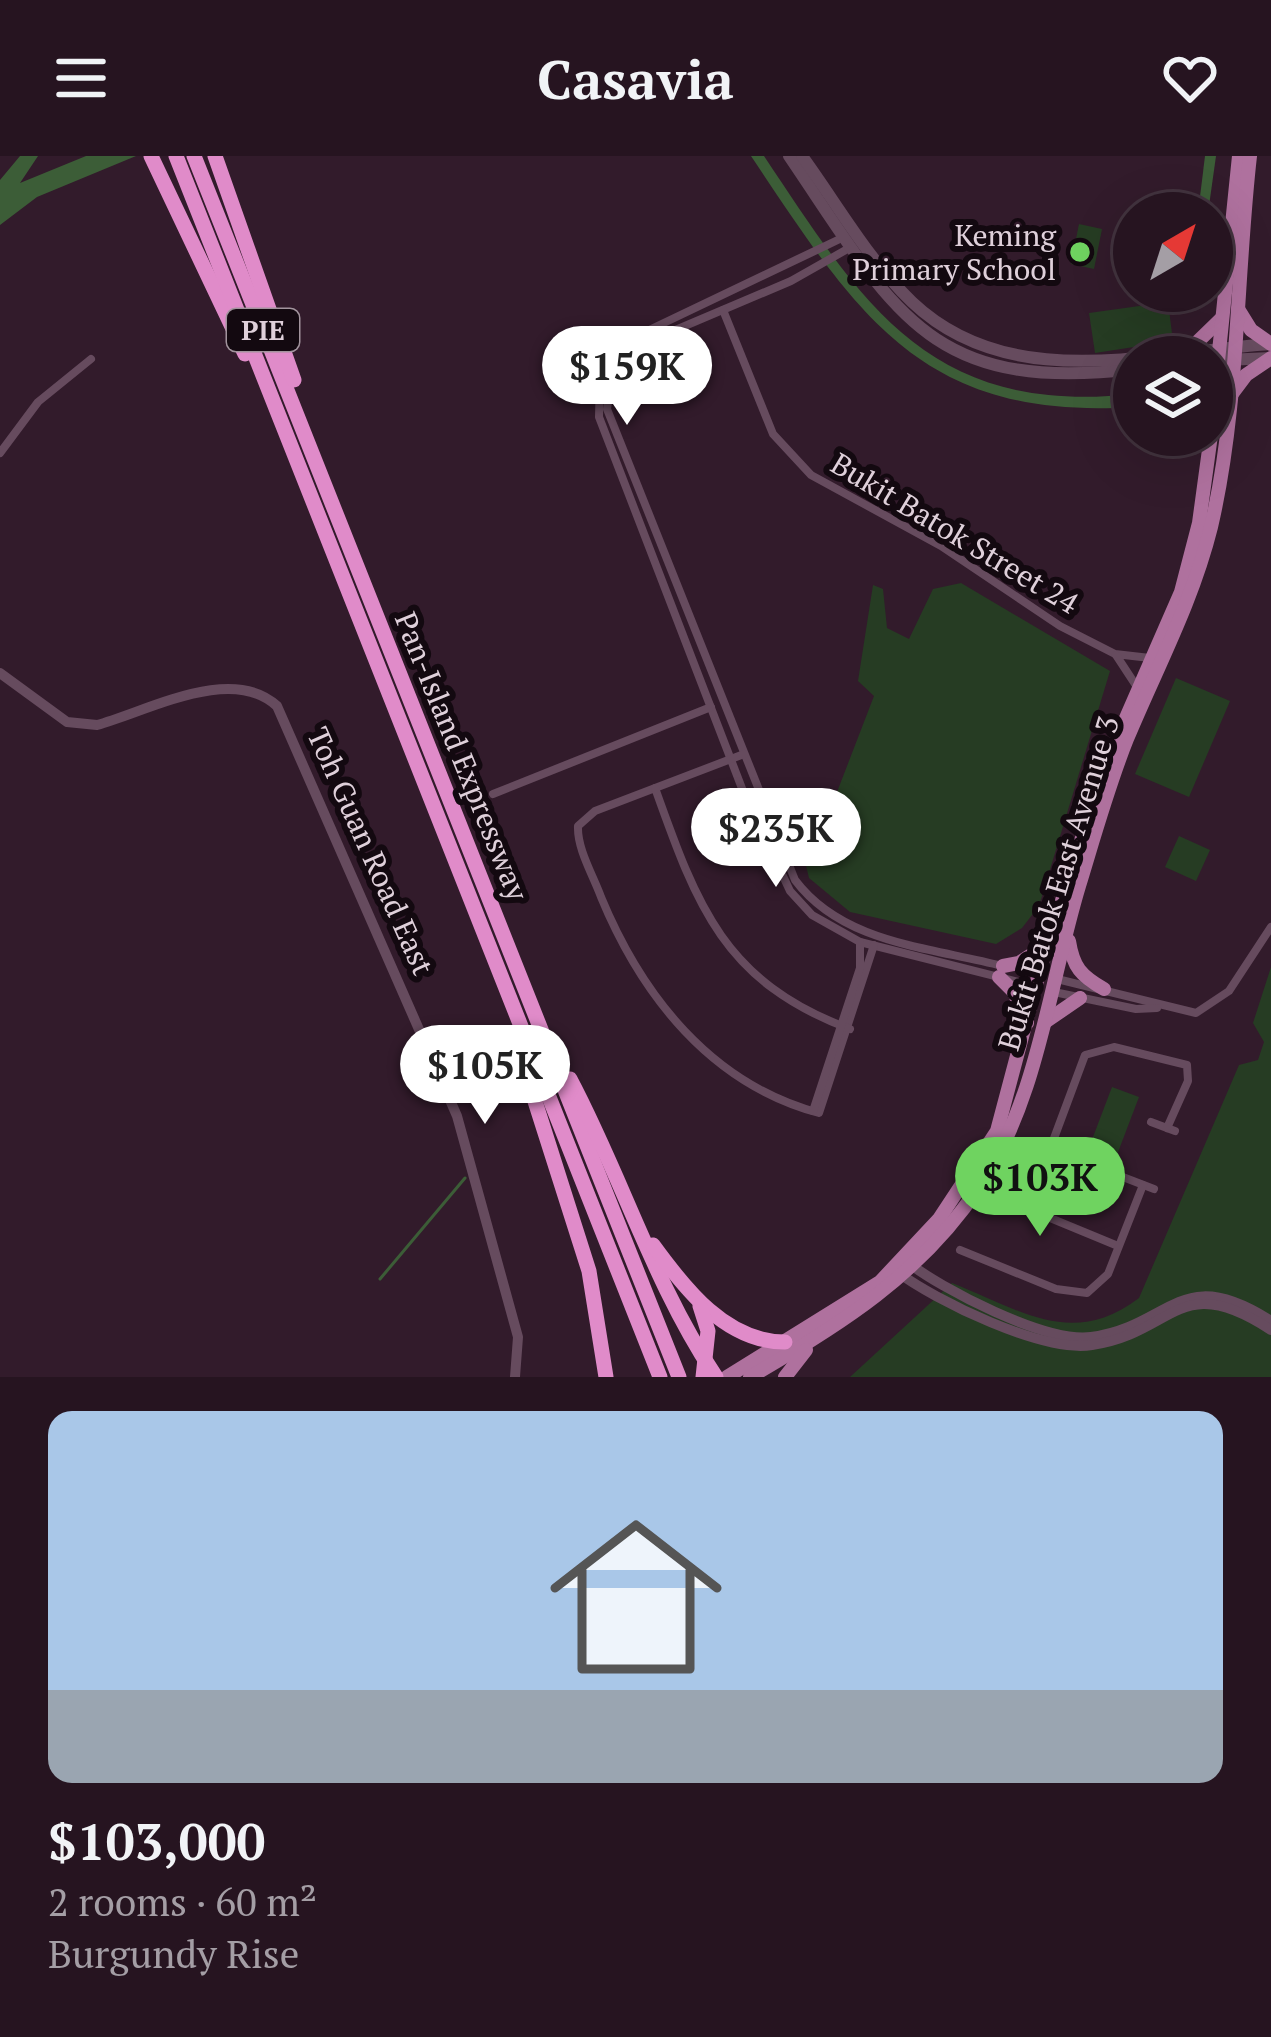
<!DOCTYPE html>
<meta charset="utf-8">
<style>
body{margin:0;font-family:"PT Serif",serif;background:#32212d;color:#f1f3f6;height:100vh;display:flex;flex-direction:column;font-size:45px;white-space:nowrap}
*{box-sizing:border-box;margin:0}
p{font-size:39px;color:#a49ea5}
.icon{flex:none;width:66px;height:66px;fill:none;stroke:currentColor;stroke-width:2;stroke-linecap:round;stroke-linejoin:round}
.map{position:relative;height:1221px;overflow:hidden}
.panel{display:flex;flex-direction:column;background:#261420;flex:1}
.panel>*{flex:none}
.needle{width:78px;rotate:39deg}
.fabs{position:absolute;left:1113px;top:36px;display:grid;gap:24px}
.fabs a{display:grid;place-items:center;width:120px;height:120px;border-radius:50%;background:#261420;box-shadow:0 12px 48px #0002,0 0 0 3px #42333e;font-size:60px}
.price{position:absolute;translate:-50% -102px;padding:0 27px;border-radius:42px;background:#fff;color:#222;font-size:39px;line-height:78px;filter:drop-shadow(0 3px 6px #0008)}
.price::after{content:'';position:absolute;left:50%;top:72px;width:36px;height:27px;margin-left:-18px;background:inherit;clip-path:polygon(0 0,100% 0,50% 100%)}
.price.selected{background:#6fd360;color:#111}
ul{padding:0;list-style:none}
li{display:grid;align-content:center;gap:24px;height:636px;padding:0 48px}
li+li{border-top:3px solid #42333e}
li span{display:grid;place-items:center;height:372px;border-radius:24px;color:#555}
li>.icon{margin-inline-start:auto}
span .icon{width:216px;height:216px;fill:#fffc;stroke-width:1}
li b{font-size:51px}
header{display:flex;justify-content:space-between;align-items:center;height:156px;padding:0 48px;background:#261420;font-size:54px;font-weight:600}
.map>svg:first-child{display:block}
.green{fill:#263c23}
.water{fill:#3c5d37}
.lines{fill:none;stroke-linecap:round;stroke-linejoin:round}
.stream{stroke:#3c5d37;stroke-width:3}
.minor{stroke:#664b5e;stroke-width:8}
.tertiary{stroke:#664b5e;stroke-width:10}
.secondary{stroke:#664b5e;stroke-width:12}
.primary{stroke:#af719e;stroke-width:14}
.motorway{stroke:#e08bc9;stroke-width:15}
.poi-dot{fill:#6fd360;stroke:#130910;stroke-width:4.5}
.labels{text-anchor:middle;dominant-baseline:central;stroke-width:12;stroke-linejoin:round;paint-order:stroke}
.shield{fill:#130910;stroke:#a2949d;stroke-width:3}
.shield-label{font-size:27px;font-weight:bold;fill:#dfd0da}
.poi-label{font-size:30px;fill:#dfd0da;stroke:#130910;text-anchor:end}
.street-label{font-size:30px;fill:#dfd0da;stroke:#130910}
</style>
<header><svg class="icon" aria-label="menu" viewBox="0 0 24 24"><path d="M4 6h16M4 12h16M4 18h16"/></svg>Casavia<svg class="icon" aria-label="heart" viewBox="0 0 24 24"><path d="M12 20l-8-8c-3-5 5-10 8-4 3-6 11-1 8 4z"/></svg></header>
<div class="map">
<svg width="1271" height="1221" viewBox="0 0 1271 1221">
<rect width="100%" height="100%" fill="#321b2b"/>
<!-- green -->
<g class="green">
<polygon points="1079,68 1102,73 1094,113 1071,108"/>
<polygon points="1168,146 1173,185 1095,197 1089,157"/>
<polygon points="961,427 1110,515 1039,750 1022,772 996,788 850,756 809,722 802,693 822,675 874,540 858,525 873,429 883,433 887,472 909,483 933,433"/>
<polygon points="1176,522 1230,545 1189,641 1135,618"/>
<polygon points="1179,680 1210,694 1196,725 1165,711"/>
<path d="M 1271,811 L 1271,1221 L 850,1221 L 952,1127 C 1021,1154 1072,1193 1139,1142 L 1239,909 L 1258,904 L 1264,886 L 1253,867 Z"/>
<polygon points="1112,931 1139,941 1112,1012 1085,1002"/>
</g>
<!-- water -->
<g class="water">
<polygon points="20,0 38,0 20,27 86,0 136,0 37,41 0,69 0,24"/>
<path d="M 751,0 L 764,0 C 864,150 930,260 1134,238 L 1134,251 C 921,265 857,158 751,0 Z"/>
<polygon points="1205,0 1216,0 1208,57 1198,57"/>
</g>
<g class="lines">
<!-- stream -->
<polyline class="stream" points="380,1123 465,1022"/>
<!-- minor -->
<g class="minor">
<polyline points="844,81 624,186 600,219 599,261 743,635 790,735 812,759 860,786 1034,830"/>
<path d="M 851,91 L 791,125 L 633,192 L 612,217 L 607,253 L 795,724 C 843,788 930,791 1002,810"/>
<polyline points="723,154 773,278 811,319 941,390 1060,470 1115,498 1150,502"/>
<polyline points="0,297 38,246 91,203"/>
<polyline points="1116,499 1137,531"/>
<path d="M 744,598 L 595,655 L 578,670 C 577,693 593,719 601,741 C 642,840 711,928 819,957 L 874,789"/>
<path d="M 655,632 C 697,750 724,826 850,873"/>
<polyline points="493,638 711,551"/>
<polyline points="1057,823 1196,857 1229,835 1271,771"/>
<polyline points="1054,836 1136,853 1157,852"/>
<polyline points="813,955 860,812 860,786"/>
<polyline points="1151,966 1175,975"/>
<polyline points="975,1031 1118,1090"/>
<polyline points="1154,1033 1050,993 1085,899 1114,891 1187,909 1188,925 1167,972"/>
<polyline points="960,1094 1056,1133 1087,1137 1108,1118 1143,1029"/>
</g>
<!-- tertiary -->
<g class="tertiary">
<path d="M 0,517 L 67,566 L 97,569 C 148,555 232,508 277,550 L 457,960 L 518,1181 L 515,1221"/>
<path d="M 906,1105 C 941,1133 1046,1187 1091,1181 C 1172,1170 1179,1106 1271,1165"/>
<path d="M 896,1115 C 936,1145 1043,1197 1092,1189 C 1175,1177 1178,1113 1271,1174"/>
</g>
<!-- secondary -->
<g class="secondary">
<path d="M 789,0 C 893,153 927,238 1134,213"/>
<path d="M 802,0 C 837,48 869,105 912,146 C 1010,239 1151,196 1271,188"/>
<polyline points="1225,204 1271,202"/>
</g>
<!-- primary -->
<g class="primary">
<polyline points="1238,153 1251,174 1271,188"/>
<polyline points="1188,195 1221,163"/>
<polyline points="1231,239 1246,219 1271,202"/>
<polyline points="1212,264 1239,0"/>
<path d="M 1069,785 C 1073,811 1081,820 1104,833"/>
<polyline points="1003,810 1019,807 1051,786"/>
<polyline points="999,821 1014,836 1027,867"/>
<polyline points="1045,866 1080,842"/>
<polyline points="727,1221 880,1126 939,1063 997,975 1039,817 1105,610 1181,436 1199,367 1211,279"/>
<path d="M 750,1221 C 840,1169 920,1119 979,1031 C 1038,944 1049,829 1079,730 C 1094,681 1108,630 1127,583 C 1157,511 1192,447 1211,371 C 1239,251 1236,123 1250,0"/>
<polyline points="785,1221 806,1194"/>
</g>
<!-- motorway -->
<g class="motorway">
<polyline points="151,0 245,198"/>
<polyline points="176,0 660,1221"/>
<polyline points="194,0 679,1221"/>
<polyline points="215,0 294,224"/>
<polyline points="526,917 589,1115 606,1221"/>
<path d="M 570,923 C 622,1021 654,1129 716,1221"/>
<path d="M 653,1089 C 685,1133 726,1186 785,1186"/>
<polyline points="700,1150 708,1175 703,1221"/>
</g>
</g>
<!-- markers -->
<circle class="poi-dot" cx="1080" cy="96" r="12"/>
<g class="labels">
<!-- shield labels -->
<rect class="shield" x="227" y="153" width="72" height="42" rx="9"/>
<g class="shield-label">
<text x="263" y="174">PIE</text>
</g>
<!-- poi labels -->
<g class="poi-label">
<text x="1056" y="79">Keming<tspan x="1056" dy="34">Primary School</tspan></text>
</g>
<!-- street labels -->
<g class="street-label">
<text transform="translate(955 377) rotate(31)">Bukit Batok Street 24</text>
<text transform="translate(462 600) rotate(68)">Pan-Island Expressway</text>
<text transform="translate(371 695) rotate(66)">Toh Guan Road East</text>
<text transform="translate(1058 727) rotate(-73)">Bukit Batok East Avenue 3</text>
</g>
</g>
</svg>
<div class="fabs">
<a><svg class="needle" viewBox="-14 -14 28 28"><path d="M0-13l5 13h-10z" fill="#e53935"/><path d="M0 13l5-13h-10z" fill="#a49ea5"/></svg></a>
<a><svg class="icon" aria-label="layers" viewBox="0 0 24 24"><path d="M12 4l9 5-9 5-9-5zM3 14l9 5 9-5"/></svg></a>
</div>
<b class="price" style="left:627px;top:272px">$159K</b>
<b class="price" style="left:776px;top:734px">$235K</b>
<b class="price" style="left:485px;top:971px">$105K</b>
<b class="price selected" style="left:1040px;top:1083px">$103K</b>
</div>
<section class="panel">
<ul>
<li><span style="background:linear-gradient(#a9c7e8 75%,#9aa5b1 0)"><svg class="icon" aria-label="home" viewBox="0 0 24 24"><path d="M3 11l9-7 9 7M6 9v11h12V9"/></svg></span><div><b>$103,000</b><p>2 rooms · 60 m²</p><p>Burgundy Rise</p></div></li>
</ul>
</section>
